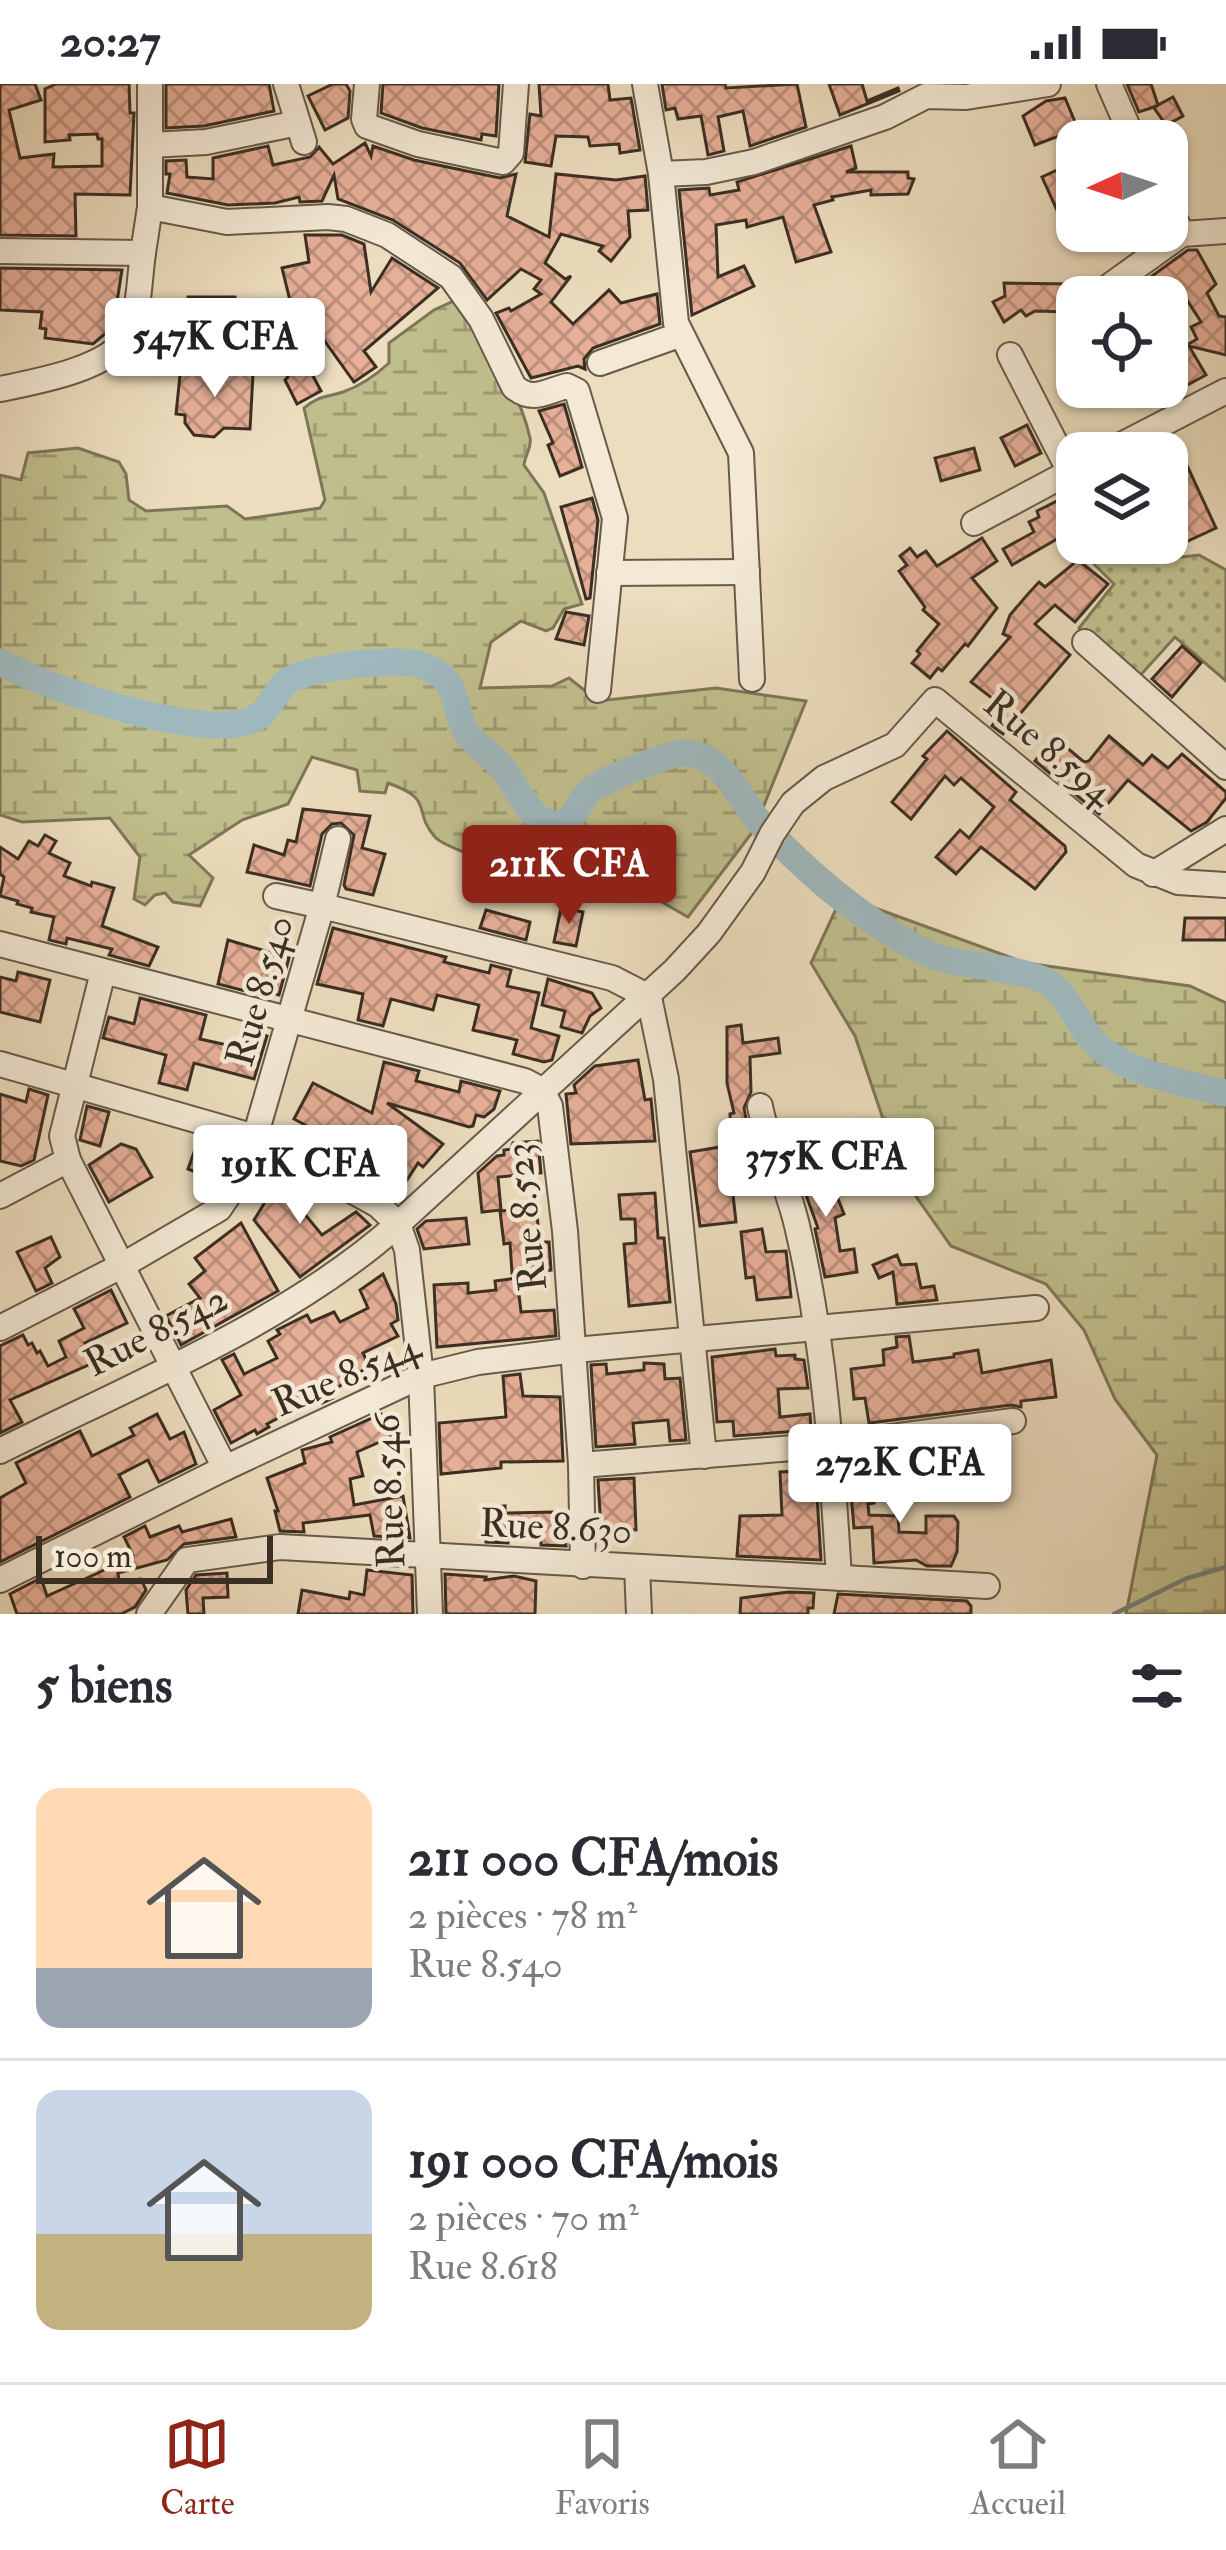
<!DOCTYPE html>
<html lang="fr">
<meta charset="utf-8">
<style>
body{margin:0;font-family:"IM FELL Double Pica",serif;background:#f2f2f3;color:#2b2b33;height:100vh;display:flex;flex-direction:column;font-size:45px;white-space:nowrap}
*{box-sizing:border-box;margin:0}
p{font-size:39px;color:#7c7c81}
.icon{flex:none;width:66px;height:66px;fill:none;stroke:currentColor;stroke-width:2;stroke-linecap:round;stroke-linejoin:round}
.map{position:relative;height:1530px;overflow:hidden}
.panel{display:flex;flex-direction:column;background:#fff;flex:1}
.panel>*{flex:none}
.needle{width:78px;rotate:267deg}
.controls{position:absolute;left:1056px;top:36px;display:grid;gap:24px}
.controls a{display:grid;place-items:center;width:132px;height:132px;border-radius:24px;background:#fff;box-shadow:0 3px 9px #0004;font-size:60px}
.scale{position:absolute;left:36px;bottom:30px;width:237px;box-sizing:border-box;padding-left:12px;border:6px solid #3b2e23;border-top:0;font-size:33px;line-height:42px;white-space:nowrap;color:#3b2e23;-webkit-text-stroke:9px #f3e9d5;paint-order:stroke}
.price{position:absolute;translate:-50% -102px;padding:0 27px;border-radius:12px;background:#fff;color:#222;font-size:39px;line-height:78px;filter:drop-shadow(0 3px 6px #0008)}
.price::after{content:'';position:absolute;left:50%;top:72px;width:36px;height:27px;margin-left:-18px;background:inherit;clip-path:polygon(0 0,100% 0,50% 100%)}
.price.current{background:#8f2418;color:#fff}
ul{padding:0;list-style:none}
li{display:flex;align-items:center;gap:36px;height:300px;padding:0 36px}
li+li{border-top:3px solid #e1e1e2}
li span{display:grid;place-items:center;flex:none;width:336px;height:240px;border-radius:24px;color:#555}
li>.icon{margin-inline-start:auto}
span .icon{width:144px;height:144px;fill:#fffc;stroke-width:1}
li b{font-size:51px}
h2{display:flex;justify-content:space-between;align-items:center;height:144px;padding:0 36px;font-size:51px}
.status{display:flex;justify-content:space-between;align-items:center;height:84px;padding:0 60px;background:#fff;direction:ltr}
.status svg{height:33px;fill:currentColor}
.tab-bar{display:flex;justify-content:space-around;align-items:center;height:168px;border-top:3px solid #e1e1e2;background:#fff;font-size:33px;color:#7c7c81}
.tab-bar a{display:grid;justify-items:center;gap:6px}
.tab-bar .current{color:#8f2418}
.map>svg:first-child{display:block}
.grass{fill:url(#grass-dots);stroke:#7e7658;stroke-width:3}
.wetland{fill:url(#wetland-marsh);stroke:#7e7658;stroke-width:3}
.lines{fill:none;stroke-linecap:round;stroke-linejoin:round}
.stream{stroke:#77817f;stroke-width:4.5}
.river{stroke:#9fb8bd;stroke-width:27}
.building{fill:url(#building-cross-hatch);stroke:#3b2e23;stroke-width:3}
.minor-casing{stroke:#675a4a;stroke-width:28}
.minor{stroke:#f3e9d5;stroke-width:24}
.labels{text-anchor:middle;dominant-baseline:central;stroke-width:9;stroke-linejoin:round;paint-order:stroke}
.street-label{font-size:39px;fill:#3b2e23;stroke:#f3e9d5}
</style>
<div class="status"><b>20:27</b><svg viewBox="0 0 49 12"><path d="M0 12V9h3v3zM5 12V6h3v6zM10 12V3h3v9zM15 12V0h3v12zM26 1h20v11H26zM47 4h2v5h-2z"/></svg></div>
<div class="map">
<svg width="1226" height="1530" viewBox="0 0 1226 1530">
<defs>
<pattern id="grass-dots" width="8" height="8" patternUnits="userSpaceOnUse" patternTransform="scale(3)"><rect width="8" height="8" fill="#c0be8c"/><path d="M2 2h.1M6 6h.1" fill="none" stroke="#9d9b72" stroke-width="1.8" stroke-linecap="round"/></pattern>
<pattern id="wetland-marsh" width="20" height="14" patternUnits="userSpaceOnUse" patternTransform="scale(3)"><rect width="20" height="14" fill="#c0be8c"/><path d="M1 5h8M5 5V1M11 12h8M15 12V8" fill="none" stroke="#9d9b72"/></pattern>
<pattern id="building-cross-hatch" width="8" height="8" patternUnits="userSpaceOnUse" patternTransform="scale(3)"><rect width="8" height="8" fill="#e6af98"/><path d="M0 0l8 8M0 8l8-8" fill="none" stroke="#bc8f7c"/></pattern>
</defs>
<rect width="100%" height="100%" fill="#ecddbe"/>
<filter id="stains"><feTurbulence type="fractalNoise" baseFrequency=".00167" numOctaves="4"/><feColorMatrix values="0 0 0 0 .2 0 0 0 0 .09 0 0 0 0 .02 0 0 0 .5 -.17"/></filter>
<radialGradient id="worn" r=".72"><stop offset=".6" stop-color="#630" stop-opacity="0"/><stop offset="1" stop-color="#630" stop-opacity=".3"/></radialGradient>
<!-- grass -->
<polygon class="grass" points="1098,459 1153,459 1174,474 1199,471 1226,486 1226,597 1175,553 1137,595 1079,544 1114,500 1086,472"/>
<!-- wetland -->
<g class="wetland">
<path d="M 456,216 C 484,255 520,306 530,354 C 532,363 525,371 524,381 L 544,409 L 582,520 L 564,525 L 553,544 L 546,547 L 521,537 L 491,558 L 480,604 L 552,602 L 569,594 L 598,617 L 716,604 L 806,617 L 754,746 L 688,833 L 627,798 L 569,777 C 558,782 545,789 533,789 C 516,788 445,764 435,753 C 411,725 436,716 388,699 L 385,709 L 360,707 L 357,686 L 312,673 L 288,720 L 242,736 L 189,771 L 213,794 L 200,822 L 173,818 L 165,809 L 155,811 L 145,821 L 134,815 L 140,773 L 110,734 L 22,738 L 0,731 L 0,391 L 21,396 L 28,369 L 78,364 L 119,378 L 126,390 L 129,416 L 146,427 L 227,422 L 245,435 L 320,424 L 325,416 L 304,324 C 317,312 328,313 343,308 C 360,302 376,291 389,279 L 389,259 L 434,226 Z"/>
<polygon points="842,812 1026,879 1190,902 1226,919 1226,1530 1126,1530 1157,1371 1115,1315 1084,1246 1046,1200 951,1162 903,1094 855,952 811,879"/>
</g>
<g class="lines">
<!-- stream -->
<polyline class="stream" points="1114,1530 1185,1495 1226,1483"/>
<!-- river -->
<path class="river" d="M 0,578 C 48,605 200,657 252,636 C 270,629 273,608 288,597 C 309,583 397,573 421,581 C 459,594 452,617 464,644 C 471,659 491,670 502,683 C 516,699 530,741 556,740 C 576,739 578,716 592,705 C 606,695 669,669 685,669 C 691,669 697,671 703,673 C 728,684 744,721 762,741 C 790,770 824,802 857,826 C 877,841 920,869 943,875 C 968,881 1031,886 1049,899 C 1069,913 1077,939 1093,957 C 1121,988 1186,1000 1226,1009"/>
</g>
<!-- building -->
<g class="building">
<polygon points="0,0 35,0 41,16 9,26 20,74 54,70 53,83 102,82 102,55 98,55 97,50 69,51 70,56 45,58 45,5 56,0 129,0 130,29 134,29 130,111 75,110 76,152 0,151"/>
<polygon points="166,0 269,0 274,27 204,42 166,44"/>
<polygon points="333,0 346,0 350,7 348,34 325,46 308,12"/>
<polygon points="383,0 499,0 496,52 482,50 481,56 422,44 381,29"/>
<polygon points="539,0 608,0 610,16 631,14 640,66 620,69 619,60 590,62 588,53 556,52 551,82 525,78 530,30 541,32"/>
<polygon points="662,0 725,0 726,4 797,0 806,43 750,62 743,27 718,33 724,67 708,71 701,32 678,35 675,24 666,26"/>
<polygon points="829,0 862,0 867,17 898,4 899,7 840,31"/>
<polygon points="1127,0 1151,0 1158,21 1173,13 1183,32 1166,41 1154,24 1157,22 1139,28"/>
<polygon points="1065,14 1078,45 1035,61 1023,32 1046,17"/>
<polygon points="365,59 371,72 373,62 414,76 500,94 516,90 507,132 549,153 556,90 616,96 645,92 648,126 628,127 630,153 611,177 599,167 603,162 561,150 545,179 565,195 571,192 551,218 573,240 609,206 621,219 657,210 660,240 593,264 584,275 585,285 578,282 531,294 496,229 509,224 511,227 541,210 534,205 541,196 521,185 487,216 460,179 393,136 338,115 334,91 322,117 300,118 299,113 275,119 228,121 167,109 170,90 166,90 166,77 186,76 187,93 213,95 213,74 268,62 273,81 310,73 319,63 333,80"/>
<polygon points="851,62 856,84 846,88 908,88 908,94 914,95 908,110 871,111 871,106 832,113 833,116 814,121 831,168 796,178 783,133 747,143 746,136 716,141 718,193 744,182 754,202 692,231 679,106 709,104 710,111 739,106 737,98"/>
<polygon points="1077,77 1077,141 1066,146 1042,93"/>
<polygon points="305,151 342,151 364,160 371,208 392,174 438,204 364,267 376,283 354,298 321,252 298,264 321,307 297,320 285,296 288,293 275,273 262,241 293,229 282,184 309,178"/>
<polygon points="1188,166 1197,166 1216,200 1207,209 1219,232 1226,233 1226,271 1189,262 1206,291 1167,312 1167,273 1197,255 1191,243 1201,238 1187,216 1167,227 1167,213 1123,213"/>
<polygon points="0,184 122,186 113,243 93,260 45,254 46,245 40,244 42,228 0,226"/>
<polygon points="1004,199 1072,200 1069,228 1035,227 1026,232 1021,226 1004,238 993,218 1005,212"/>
<polygon points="188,213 235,213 235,232 230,232 230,241 194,241 194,232 188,232"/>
<polygon points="181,282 253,290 250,345 224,344 214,353 194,351 185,339 185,331 176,330"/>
<polygon points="564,320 582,383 560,392 548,361 553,359 539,327"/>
<polygon points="1027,341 1041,369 1015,382 1001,354"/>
<polygon points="1178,362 1216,444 1177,462 1167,440 1166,369"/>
<polygon points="974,364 980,386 941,397 935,374"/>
<polygon points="592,414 598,436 590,514 586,515 561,423"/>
<polygon points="1061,415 1076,444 1012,481 1003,465 1034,448 1029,438 1039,433 1037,427"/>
<polygon points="982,454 997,477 972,494 997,524 968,562 965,560 942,587 938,584 930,594 912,579 920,570 917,567 939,540 923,526 925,523 899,487 907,481 900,472 910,464 917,473 926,467 937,482"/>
<polygon points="1078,476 1108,500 1075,538 1055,521 1035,540 1070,571 1003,650 992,642 1005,624 971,598 1010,553 1003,550 1010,531 1028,510 1039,498 1045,503"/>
<polygon points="566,528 589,532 584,561 556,555"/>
<polygon points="1182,562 1201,579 1172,613 1152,595"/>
<polygon points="947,647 1016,708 1010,716 1065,762 1066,768 1035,805 981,763 956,790 936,773 960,746 969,754 994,723 961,694 954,701 945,692 911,735 892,718 927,675 923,672"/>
<polygon points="1109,652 1143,681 1152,671 1168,684 1182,670 1226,708 1226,714 1207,738 1191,747 1128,696 1099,730 1035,677 1054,653 1084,678 1089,677"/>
<polygon points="303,725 370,732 362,764 385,770 373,811 346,805 344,801 354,751 341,739 332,740 322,750 310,802 247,788 254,761 284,771 288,756 296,758"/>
<polygon points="45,751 56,757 49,769 70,779 64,792 91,802 92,798 114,804 102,842 158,863 149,882 109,871 112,865 67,854 66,860 49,856 54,833 31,828 32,824 17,820 18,817 0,812 4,793 0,790 0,763 18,775 29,757 38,762"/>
<polygon points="561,824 583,828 576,862 554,858"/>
<polygon points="486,826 530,838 526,856 480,844"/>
<polygon points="1185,834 1226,834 1226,856 1183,856"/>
<polygon points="333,844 446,873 444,878 489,889 491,881 511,886 507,902 539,909 531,944 559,952 552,976 544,978 513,970 517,956 473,946 479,921 437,911 433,926 391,915 383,942 358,936 363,910 317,900"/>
<polygon points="228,856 289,874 279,911 266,908 265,912 218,900"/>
<polygon points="18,888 50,896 40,938 0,928 0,893 16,897"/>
<polygon points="548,895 592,909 601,924 590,932 582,949 561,943 565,927 542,921"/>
<polygon points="140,914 206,931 200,955 245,965 250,947 267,952 254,995 194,979 187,1006 159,999 166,971 103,954 109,933 134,940"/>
<polygon points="741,941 743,959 778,954 780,969 750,973 751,1008 744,1024 752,1066 743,1047 731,1048 730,1030 734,1029 727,999 727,943"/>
<polygon points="638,976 645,1016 651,1015 655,1057 571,1060 566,1010 576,1009 574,1001 595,982"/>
<polygon points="384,978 419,987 416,997 459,1008 461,997 500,1007 494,1025 484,1033 476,1031 473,1042 469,1043 387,1019 443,1060 423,1083 418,1079 400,1107 370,1088 372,1085 340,1064 342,1061 294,1035 313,999 372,1029"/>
<polygon points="29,1005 48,1011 34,1076 21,1082 0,1077 0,1010 26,1018"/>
<polygon points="87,1022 109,1028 100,1062 80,1056"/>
<polygon points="538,1057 541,1089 498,1093 501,1126 482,1128 478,1089 497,1072 504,1071 504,1066 511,1065 513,1059"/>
<polygon points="121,1060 136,1065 152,1093 109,1118 89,1081"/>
<polygon points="197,1060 228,1071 218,1096 188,1085"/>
<polygon points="720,1063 728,1102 732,1102 736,1138 700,1142 690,1068"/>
<polygon points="805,1074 807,1080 814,1077 823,1098 830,1095 844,1130 835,1134 840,1167 854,1165 857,1188 825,1193 815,1145 818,1144 794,1078"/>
<polygon points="269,1085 282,1094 279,1098 304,1113 298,1122 322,1151 356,1128 370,1141 300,1193 254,1136 270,1110 258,1101"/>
<polygon points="655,1109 658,1154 664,1154 670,1218 629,1222 624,1160 636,1159 635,1135 621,1135 619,1111"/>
<polygon points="536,1123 540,1158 549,1158 551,1186 512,1189 510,1159 504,1160 500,1127"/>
<polygon points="466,1134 469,1160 424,1165 417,1145 426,1137"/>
<polygon points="241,1139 278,1207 181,1261 166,1232 200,1214 189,1200 205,1187 195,1174"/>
<polygon points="762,1145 766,1168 786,1167 791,1213 757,1216 754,1193 746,1194 741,1148"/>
<polygon points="51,1153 60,1173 45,1184 52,1199 36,1207 17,1168"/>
<polygon points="897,1171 901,1181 916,1180 921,1204 934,1202 937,1216 897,1220 893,1188 879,1194 873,1181"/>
<polygon points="383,1190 396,1220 398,1236 391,1240 398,1252 363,1269 369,1282 331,1308 333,1314 322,1319 319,1313 267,1340 269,1343 257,1350 255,1346 231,1359 214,1326 241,1311 222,1276 234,1270 244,1290 277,1274 268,1257 280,1250 277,1246 307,1231 311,1238 334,1228 340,1238 368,1224 360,1206"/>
<polygon points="517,1194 521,1228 554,1226 556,1252 437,1263 434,1201 468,1199 468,1209 496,1206 495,1197"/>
<polygon points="111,1206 127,1239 85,1259 95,1278 10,1316 22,1338 0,1349 0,1262 23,1251 28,1261 32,1259 37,1269 40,1267 48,1282 66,1273 59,1257 84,1244 74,1225"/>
<polygon points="909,1252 913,1278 954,1273 954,1270 978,1266 982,1289 1051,1276 1056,1313 1021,1317 1021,1323 1011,1321 869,1339 865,1314 854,1315 851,1285 884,1281 883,1266 897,1263 896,1253"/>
<polygon points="775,1265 776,1272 795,1271 795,1275 804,1276 808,1304 778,1305 780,1333 810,1330 811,1346 734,1352 733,1337 717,1338 712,1273"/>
<polygon points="644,1279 664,1280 665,1295 680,1294 686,1356 670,1357 668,1336 633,1339 635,1360 596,1363 591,1281 606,1280 607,1290 644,1286"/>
<polygon points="520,1290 523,1312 560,1313 563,1377 501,1378 501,1384 441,1390 439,1339 506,1333 503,1292"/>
<polygon points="157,1330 170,1355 184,1348 196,1380 159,1398 148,1376 119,1391 130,1413 0,1478 0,1414 26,1399 16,1379 80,1347 92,1372 134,1351 130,1344"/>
<polygon points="381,1330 391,1353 357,1368 363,1392 350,1395 354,1421 403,1412 410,1454 374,1452 370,1431 303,1439 304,1448 280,1447 275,1427 278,1427 267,1394 305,1379 302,1366 332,1358 330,1353"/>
<polygon points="872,1372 874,1419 868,1420 869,1431 898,1432 899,1448 926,1449 926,1432 954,1432 958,1438 957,1468 951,1482 927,1482 916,1476 874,1479 872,1443 854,1444 848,1375"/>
<polygon points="801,1387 801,1393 816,1396 821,1476 737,1472 740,1432 782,1431 780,1388"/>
<polygon points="634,1394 636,1446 601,1444 598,1396"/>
<polygon points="505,1422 505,1429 553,1428 553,1432 563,1432 566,1462 541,1461 541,1444 506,1444 508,1459 486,1458 483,1424"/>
<polygon points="231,1435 236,1453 184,1460 167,1476 118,1489 119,1497 141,1495 146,1506 135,1523 121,1530 17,1530 10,1510 41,1494 47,1512 98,1489 133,1471 124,1453 145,1442 150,1453 179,1442 182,1448"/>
<polygon points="367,1486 412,1491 413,1530 298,1530 302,1506 349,1515 350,1508 364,1511"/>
<polygon points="227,1489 228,1513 203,1514 204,1530 188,1530 186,1506 196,1491"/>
<polygon points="445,1490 486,1493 485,1496 514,1492 536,1497 535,1530 446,1530"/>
<polygon points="789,1508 814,1509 813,1524 808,1524 808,1530 740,1530 741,1514"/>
<polygon points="838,1510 967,1517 971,1522 971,1530 834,1530"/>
</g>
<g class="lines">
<!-- minor casing -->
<g class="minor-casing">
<g id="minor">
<polyline points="286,0 304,58"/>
<polyline points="367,0 364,35 367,42 418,60 503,78 511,69 516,0"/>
<polyline points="645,0 661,90 676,239 741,369 752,595"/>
<polyline points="1109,0 1134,57"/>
<polyline points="150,61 206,58 298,39"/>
<polyline points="661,90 706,88 754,78 885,33 926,12 966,13 1048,0"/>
<polyline points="1167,119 1182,150"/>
<path d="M 150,123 L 227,138 L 328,133 L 346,135 L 387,151 L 451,193 L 481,235 L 514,303 C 533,319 546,307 567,302 L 577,307 L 615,434 L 598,606"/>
<polyline points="0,167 143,169 150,123 150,0"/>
<polyline points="1104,206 1182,150 1226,147"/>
<polyline points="1010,271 1070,388"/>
<polyline points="600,279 679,251"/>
<path d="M 0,305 C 34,298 110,285 127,252 C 140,228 139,196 143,169"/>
<polyline points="1106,369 1226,307"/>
<polyline points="974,439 1077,384"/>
<polyline points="609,489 747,488"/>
<polyline points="1085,558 1226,683"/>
<polyline points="1153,790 1226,745"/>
<polyline points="276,812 322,822 338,755"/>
<polyline points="0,860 525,997 542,1006 550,1022 565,1147 581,1381 831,1361 1013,1337"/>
<polyline points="0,980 255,1053 378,1121 398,1140 675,886 709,849 753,788 772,750 793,719 824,694 895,661 935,616 1136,781 1178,798 1226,801"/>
<path d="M 760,1022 C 768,1064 789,1103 798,1146 C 825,1260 832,1377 839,1494"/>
<polyline points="68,1076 225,1384"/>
<polyline points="0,1112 68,1076 62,1052 103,888"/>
<polyline points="0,1244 123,1181 219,1125 233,1104 255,1053 322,822 612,894 649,913 666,995 704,1372"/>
<path d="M 0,1367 C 128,1303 292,1236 398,1140 L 407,1166 L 421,1292 L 430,1530"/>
<polyline points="581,1381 583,1482"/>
<polyline points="637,1483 639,1530"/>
<polyline points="0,1496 225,1384 421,1292 478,1278 575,1266 1036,1224"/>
<polyline points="149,1530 187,1476 280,1463 987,1502"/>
</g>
</g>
<!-- minor -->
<use href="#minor" class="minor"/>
</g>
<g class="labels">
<!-- street labels -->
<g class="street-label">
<text transform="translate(1049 664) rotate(40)">Rue 8.594</text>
<text transform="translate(260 907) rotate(-74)">Rue 8.540</text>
<text transform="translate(526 1133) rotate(-96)">Rue 8.523</text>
<text transform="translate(156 1247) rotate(-27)">Rue 8.542</text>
<text transform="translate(346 1291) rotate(-23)">Rue 8.544</text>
<text transform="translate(389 1407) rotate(-92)">Rue 8.546</text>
<text transform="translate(556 1443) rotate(3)">Rue 8.630</text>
</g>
</g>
<rect width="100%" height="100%" filter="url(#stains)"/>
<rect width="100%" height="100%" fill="url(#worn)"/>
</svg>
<div class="controls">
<a><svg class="needle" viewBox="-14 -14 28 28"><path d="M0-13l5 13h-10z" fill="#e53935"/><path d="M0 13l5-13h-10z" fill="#7c7c81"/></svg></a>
<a><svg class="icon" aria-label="locate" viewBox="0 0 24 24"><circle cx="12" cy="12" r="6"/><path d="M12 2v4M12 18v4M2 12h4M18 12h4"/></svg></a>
<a><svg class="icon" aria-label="layers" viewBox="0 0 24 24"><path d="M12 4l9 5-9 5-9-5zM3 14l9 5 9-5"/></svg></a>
</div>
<div class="scale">100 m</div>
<b class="price" style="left:215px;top:316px">547K CFA</b>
<b class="price current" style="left:569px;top:843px">211K CFA</b>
<b class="price" style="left:826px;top:1136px">375K CFA</b>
<b class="price" style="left:300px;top:1143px">191K CFA</b>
<b class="price" style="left:900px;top:1442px">272K CFA</b>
</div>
<section class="panel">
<h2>5 biens<svg class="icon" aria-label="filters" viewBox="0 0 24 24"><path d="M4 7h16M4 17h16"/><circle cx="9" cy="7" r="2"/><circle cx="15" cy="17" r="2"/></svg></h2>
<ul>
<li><span style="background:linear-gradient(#ffd9b3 75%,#9aa5b1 0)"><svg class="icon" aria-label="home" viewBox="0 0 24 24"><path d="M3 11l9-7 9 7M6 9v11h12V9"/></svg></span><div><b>211 000 CFA/mois</b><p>2 pièces · 78 m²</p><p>Rue 8.540</p></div></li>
<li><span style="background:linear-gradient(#c9d6e8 60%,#c2b280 0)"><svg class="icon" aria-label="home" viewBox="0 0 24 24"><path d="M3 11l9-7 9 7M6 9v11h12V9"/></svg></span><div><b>191 000 CFA/mois</b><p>2 pièces · 70 m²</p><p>Rue 8.618</p></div></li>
</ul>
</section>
<nav class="tab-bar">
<a class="current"><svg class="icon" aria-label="map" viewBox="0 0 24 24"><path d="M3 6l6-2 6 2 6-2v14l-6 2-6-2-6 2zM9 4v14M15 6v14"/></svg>Carte</a>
<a><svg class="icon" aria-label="saved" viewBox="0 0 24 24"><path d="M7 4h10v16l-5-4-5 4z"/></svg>Favoris</a>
<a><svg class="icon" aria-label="home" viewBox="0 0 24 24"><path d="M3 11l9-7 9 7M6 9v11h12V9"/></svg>Accueil</a>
</nav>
